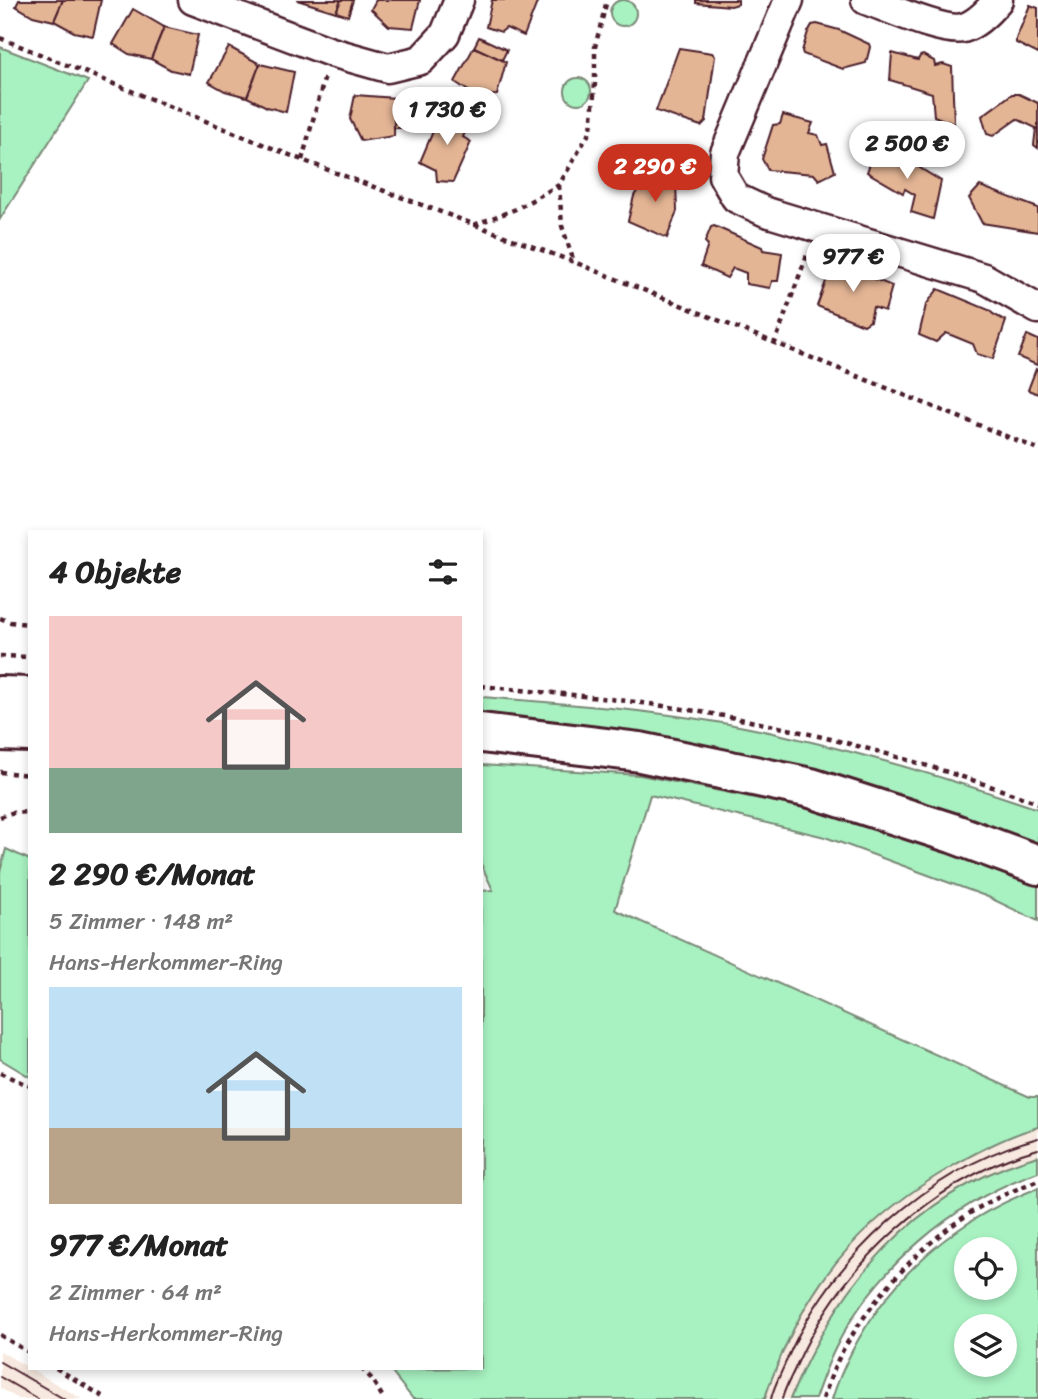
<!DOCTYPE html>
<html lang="de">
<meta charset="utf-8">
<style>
body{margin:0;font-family:Sriracha,sans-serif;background:#f6f6f6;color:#222;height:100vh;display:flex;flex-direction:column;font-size:26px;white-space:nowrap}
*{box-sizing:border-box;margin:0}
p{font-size:23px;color:#767676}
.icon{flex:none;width:38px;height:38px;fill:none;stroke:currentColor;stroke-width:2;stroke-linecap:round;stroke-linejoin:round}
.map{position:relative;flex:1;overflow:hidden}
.side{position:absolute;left:28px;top:530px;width:455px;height:840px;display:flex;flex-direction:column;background:#fff;border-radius:0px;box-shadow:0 4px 10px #0003}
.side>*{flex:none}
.controls{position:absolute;left:954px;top:1237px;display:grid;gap:14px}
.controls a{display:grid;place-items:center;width:63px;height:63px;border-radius:50%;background:#fff;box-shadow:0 4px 10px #0003;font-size:35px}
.price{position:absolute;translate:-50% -60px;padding:0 16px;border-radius:24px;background:#fff;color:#222;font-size:23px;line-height:46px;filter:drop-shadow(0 2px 4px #0008)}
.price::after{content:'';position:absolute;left:50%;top:42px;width:21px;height:16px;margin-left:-10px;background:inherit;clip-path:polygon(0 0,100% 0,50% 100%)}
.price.selected{background:#c8321e;color:#fff}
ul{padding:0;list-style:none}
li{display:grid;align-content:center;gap:14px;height:371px;padding:0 21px}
li span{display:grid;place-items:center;height:217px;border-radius:0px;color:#555}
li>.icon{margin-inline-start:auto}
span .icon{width:126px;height:126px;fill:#fffc;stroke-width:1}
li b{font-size:30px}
h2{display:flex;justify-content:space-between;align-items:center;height:84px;padding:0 21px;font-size:30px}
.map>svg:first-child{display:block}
.built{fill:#f7e9df}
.green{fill:#a8f2c1;stroke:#798876;stroke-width:2;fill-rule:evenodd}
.building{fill:#e4b595;stroke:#4a1f2b;stroke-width:2}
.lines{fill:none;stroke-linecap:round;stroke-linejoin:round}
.street-casing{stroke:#4a1f2b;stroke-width:33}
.secondary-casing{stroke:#4a1f2b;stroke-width:44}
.path{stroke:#4a1f2b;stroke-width:4.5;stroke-dasharray:5 5;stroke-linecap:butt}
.street{stroke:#fff;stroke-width:28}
.secondary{stroke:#fff;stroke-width:38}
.tram{stroke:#4a1f2b;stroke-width:2}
</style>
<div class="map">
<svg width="1038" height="1399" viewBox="0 0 1038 1399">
<rect width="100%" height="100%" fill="#fff"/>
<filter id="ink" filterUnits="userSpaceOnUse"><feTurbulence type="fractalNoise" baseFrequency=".0143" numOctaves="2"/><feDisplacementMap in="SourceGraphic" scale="14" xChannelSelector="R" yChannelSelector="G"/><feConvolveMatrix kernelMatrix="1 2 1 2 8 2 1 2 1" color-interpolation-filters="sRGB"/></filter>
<g filter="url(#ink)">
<!-- built -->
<g class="built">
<polygon points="1038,1127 1038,1156 980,1178 943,1199 905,1229 874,1259 845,1295 815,1344 790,1399 765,1399 799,1316 835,1264 872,1223 911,1190 974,1153"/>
<polygon points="0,1351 82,1399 19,1399 0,1388"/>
</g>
<!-- green -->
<g class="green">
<circle cx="623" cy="13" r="13"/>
<polygon points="0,47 88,81 0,219"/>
<circle cx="578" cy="91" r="13"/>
<path d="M 481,697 C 582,705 684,712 782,735 C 869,755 954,780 1038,809 L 1038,848 L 813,772 L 614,729 L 481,712 Z"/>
<path d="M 481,765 L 640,775 L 830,813 L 972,856 L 1038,884 L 1038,921 L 988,897 L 825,837 L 650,795 L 615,910 L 1030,1097 L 1038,1097 L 1038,1127 C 1007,1136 978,1151 951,1167 C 871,1214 819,1268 782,1354 C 776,1369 769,1383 765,1399 L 413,1399 L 389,1369 L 481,1368 L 481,891 L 493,890 L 481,864 Z"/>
<polygon points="6,849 30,860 30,1077 0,1059 0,872"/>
<path d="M 1038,1156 L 1038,1172 C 954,1201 874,1269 835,1349 C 827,1365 821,1382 815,1399 L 790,1399 C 837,1285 915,1191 1038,1156 Z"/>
<path d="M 1038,1188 L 1038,1399 L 832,1399 C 853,1333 901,1269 958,1230 C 983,1212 1010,1199 1038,1188 ZM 966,1250 L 1004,1250 L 1004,1288 L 966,1288 ZM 966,1326 L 1004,1326 L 1004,1365 L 966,1365 Z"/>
</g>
<!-- building -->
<g class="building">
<polygon points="19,0 63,0 54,21 33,16 16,6"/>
<polygon points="63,0 101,0 93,36 74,32 54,21"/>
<polygon points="297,0 341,0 336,12"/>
<polygon points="341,0 353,0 348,16 336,12"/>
<polygon points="376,0 420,0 413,28 389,26 371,9"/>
<polygon points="492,0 538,0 524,36 506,28 501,32 486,27"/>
<polygon points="696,0 738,0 738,4 731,6 696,3"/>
<polygon points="1030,5 1038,8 1038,54 1016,43 1016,39"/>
<polygon points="133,9 164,27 151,59 129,54 113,44"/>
<polygon points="817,24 839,30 869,44 870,47 866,63 843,69 803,54 802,51 808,32 812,25"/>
<polygon points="164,27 198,35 189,74 171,70 151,59"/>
<polygon points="479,37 507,50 502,60 474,47"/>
<polygon points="229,47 260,64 247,97 225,91 209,82"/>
<polygon points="474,47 506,62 497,95 476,96 455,82"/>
<polygon points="679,48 712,53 715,56 706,121 701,126 656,111"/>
<polygon points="892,53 918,60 920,56 923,55 934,61 935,66 943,64 952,67 954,124 934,116 932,93 890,80"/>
<polygon points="260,64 294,72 286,112 267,107 247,97"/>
<polygon points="1012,94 1019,94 1038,103 1038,148 1034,145 1036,128 1017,119 993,136 987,134 982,116"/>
<polygon points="355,95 395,98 394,136 361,141 350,119"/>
<polygon points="395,98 407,98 411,113 407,128 394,128"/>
<polygon points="442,110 469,123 463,137 471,142 453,182 437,181 436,170 420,162"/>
<polygon points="783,115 813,123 809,133 818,135 822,145 827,144 835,172 819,180 814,174 768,170 762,159 773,125 780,124"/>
<polygon points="875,150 902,157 941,181 933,219 911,212 915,195 905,189 903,193 867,172"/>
<polygon points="650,170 676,181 677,211 667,238 628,221 634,196"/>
<polygon points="980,186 1038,208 1038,232 982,223 969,198"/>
<polygon points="714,226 762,247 763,250 782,253 778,281 772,281 770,288 746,284 746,273 733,268 727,278 701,266 708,245 705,242 711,227"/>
<polygon points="833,262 892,286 885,311 873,307 870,321 864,325 817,306"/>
<polygon points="938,289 989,310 993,314 1006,321 993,359 977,354 973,344 946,333 936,342 919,335 926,305"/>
<polygon points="1027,335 1038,340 1037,365 1018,357"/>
<polygon points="1036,369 1038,370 1038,394 1028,390"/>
</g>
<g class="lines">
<!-- street casing -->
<g class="street-casing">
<g id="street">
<polyline points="193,0 331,52 388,68 421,60 445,34 459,0"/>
<polyline points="789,0 725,153 723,176 736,198 766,212 984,278 1038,309"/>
<path d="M 866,0 C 886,7 945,33 963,28 C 977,24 989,11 998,0"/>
</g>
</g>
<!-- secondary casing -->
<g class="secondary-casing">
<g id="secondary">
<polyline points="0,696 30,697"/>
<polyline points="0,731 30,732"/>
<polyline points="481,733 640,752 811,788 952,833 1038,865"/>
</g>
</g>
<!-- path -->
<g class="path">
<polyline points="0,38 302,160 574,262 1038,449"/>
<polyline points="302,160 325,76"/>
<polyline points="559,185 562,226 574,262"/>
<polyline points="474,225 516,209 559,185 591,130 595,83 595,47 607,0"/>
<polyline points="774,345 808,252"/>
<polyline points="0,618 10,622 30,624"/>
<polyline points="0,656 30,657"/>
<path d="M 481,686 C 548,693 616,698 683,709 C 804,728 923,761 1038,803"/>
<polyline points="0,772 30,775"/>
<polyline points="0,817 11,813 30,812"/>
<polyline points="0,1073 30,1086"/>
<polyline points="0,1335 30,1353"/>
<polyline points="56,1368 107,1399"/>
<polyline points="361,1368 371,1378 384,1399"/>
<path d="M 823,1399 C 830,1379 837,1358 849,1340 C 880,1290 921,1245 970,1213 C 992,1199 1015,1190 1038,1180"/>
</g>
<!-- street -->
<use href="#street" class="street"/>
<!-- secondary -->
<use href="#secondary" class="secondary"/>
<!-- tram -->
<g class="tram">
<polyline points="0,1362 64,1399"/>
<polyline points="0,1377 38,1399"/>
<path d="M 771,1399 C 774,1385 782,1372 787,1359 C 832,1257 929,1168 1038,1138"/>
<path d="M 782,1399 C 785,1387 792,1376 797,1364 C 840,1267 934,1178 1038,1149"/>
</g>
</g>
</g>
</svg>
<div class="controls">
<a><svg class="icon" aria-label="locate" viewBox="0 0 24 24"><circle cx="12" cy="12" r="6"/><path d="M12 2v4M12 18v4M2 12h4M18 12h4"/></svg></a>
<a><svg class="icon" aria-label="layers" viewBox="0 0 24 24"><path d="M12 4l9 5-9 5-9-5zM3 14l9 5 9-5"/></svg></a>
</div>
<b class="price" style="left:447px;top:147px">1 730 €</b>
<b class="price" style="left:907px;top:181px">2 500 €</b>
<b class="price selected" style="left:655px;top:204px">2 290 €</b>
<b class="price" style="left:853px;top:294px">977 €</b>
<section class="side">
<h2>4 Objekte<svg class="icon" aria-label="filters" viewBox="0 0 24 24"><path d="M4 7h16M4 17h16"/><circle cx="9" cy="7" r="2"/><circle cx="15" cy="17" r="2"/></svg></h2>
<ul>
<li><span style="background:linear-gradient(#f6c9c9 70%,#7fa58c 0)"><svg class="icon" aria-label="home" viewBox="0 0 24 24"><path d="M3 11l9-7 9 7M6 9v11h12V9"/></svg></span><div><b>2 290 €/Monat</b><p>5 Zimmer · 148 m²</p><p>Hans-Herkommer-Ring</p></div></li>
<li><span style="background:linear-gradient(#bfe0f5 65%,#b9a48a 0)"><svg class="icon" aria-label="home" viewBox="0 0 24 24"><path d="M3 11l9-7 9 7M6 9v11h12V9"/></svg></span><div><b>977 €/Monat</b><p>2 Zimmer · 64 m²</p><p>Hans-Herkommer-Ring</p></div></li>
</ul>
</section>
</div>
